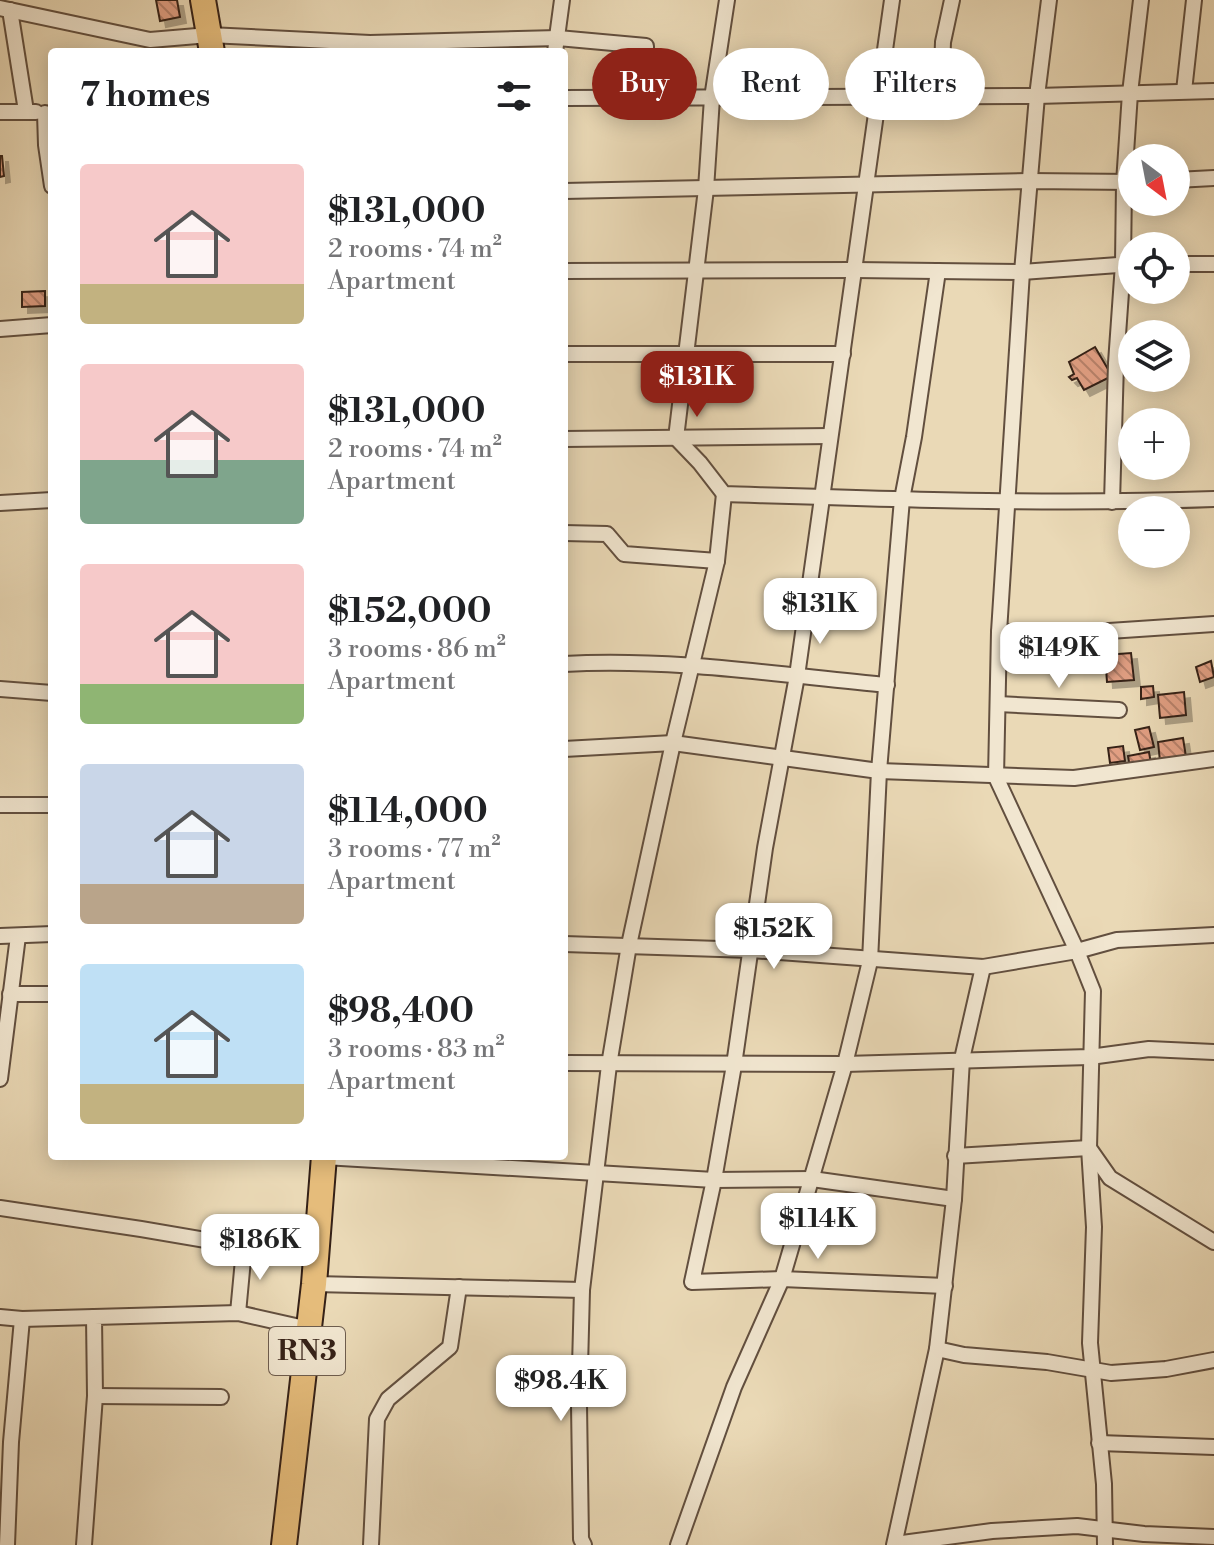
<!DOCTYPE html>
<meta charset="utf-8">
<style>
body{margin:0;font-family:"Libre Bodoni",serif;background:#f6f6f6;color:#202124;height:100vh;display:flex;flex-direction:column;font-size:30px;white-space:nowrap}
*{box-sizing:border-box;margin:0}
p{font-size:26px;color:#757577}
.icon{flex:none;width:44px;height:44px;fill:none;stroke:currentColor;stroke-width:2;stroke-linecap:round;stroke-linejoin:round}
.map{position:relative;flex:1;overflow:hidden}
.details{position:absolute;left:48px;top:48px;width:520px;height:1112px;display:flex;flex-direction:column;background:#fff;border-radius:8px;box-shadow:0 4px 20px #0003}
.details>*{flex:none}
.hud{position:absolute;left:592px;top:48px;width:502px;height:72px;display:flex;gap:16px}
.needle{width:52px;rotate:148deg}
.buttons{position:absolute;left:1118px;top:144px;display:grid;gap:16px}
.buttons a{display:grid;place-items:center;width:72px;height:72px;border-radius:50%;background:#fff;box-shadow:0 4px 20px #0003;font-size:40px}
.price{position:absolute;translate:-50% -68px;padding:0 18px;border-radius:16px;background:#fff;color:#222;font-size:26px;line-height:52px;filter:drop-shadow(0 2px 4px #0008)}
.price::after{content:'';position:absolute;left:50%;top:48px;width:24px;height:18px;margin-left:-12px;background:inherit;clip-path:polygon(0 0,100% 0,50% 100%)}
.price.selected{background:#8f2418;color:#fff}
ul{padding:0;list-style:none}
li{display:flex;align-items:center;gap:24px;height:200px;padding:0 32px}
li span{display:grid;place-items:center;flex:none;width:224px;height:160px;border-radius:8px;color:#555}
li>.icon{margin-inline-start:auto}
span .icon{width:96px;height:96px;fill:#fffc;stroke-width:1}
li b{font-size:34px}
h2{display:flex;justify-content:space-between;align-items:center;height:96px;padding:0 32px;font-size:34px}
.chip{padding:0 28px;border-radius:36px;background:#fff;box-shadow:0 4px 20px #0003;font-size:28px;line-height:72px}
.chip.selected{background:#8f2418;color:#fff}
.map>svg:first-child{display:block}
.building{fill:url(#building-back-hatch);stroke:#352117;stroke-width:2;filter:url(#shadow)}
.lines{fill:none;stroke-linecap:round;stroke-linejoin:round}
.minor-casing{stroke:#624f3f;stroke-width:18}
.trunk-casing{stroke:#352117;stroke-width:28}
.minor{stroke:#f1e6d0;stroke-width:14}
.trunk{stroke:#e5bc7b;stroke-width:24}
.labels{text-anchor:middle;dominant-baseline:central;stroke-width:7;stroke-linejoin:round;paint-order:stroke}
.shield{fill:#f1e6d0;stroke:#6d5c4e;stroke-width:2}
.shield-label{font-size:28px;font-weight:bold;fill:#352117}
</style>
<div class="map">
<svg width="1214" height="1545" viewBox="0 0 1214 1545">
<defs>
<pattern id="building-back-hatch" width="6" height="6" patternUnits="userSpaceOnUse" patternTransform="scale(2)"><rect width="6" height="6" fill="#e19f83"/><path d="M-1 5l2 2M0 0l6 6M5-1l2 2" fill="none" stroke="#b7816a"/></pattern>
<filter id="shadow"><feDropShadow dx="6" dy="6" stdDeviation="0" flood-color="#0004"/></filter>
</defs>
<rect width="100%" height="100%" fill="#ead9b6"/>
<filter id="stains"><feTurbulence type="fractalNoise" baseFrequency=".0025" numOctaves="4"/><feColorMatrix values="0 0 0 0 .2 0 0 0 0 .09 0 0 0 0 .02 0 0 0 .5 -.17"/></filter>
<radialGradient id="worn" r=".72"><stop offset=".6" stop-color="#630" stop-opacity="0"/><stop offset="1" stop-color="#630" stop-opacity=".3"/></radialGradient>
<!-- building -->
<g class="building">
<polygon points="156,0 177,0 180,17 160,21"/>
<polygon points="0,156 2,156 4,176 0,177"/>
<polygon points="45,291 45,306 22,307 22,292"/>
<polygon points="1095,347 1112,376 1084,390 1077,378 1072,380 1069,377 1074,374 1069,362"/>
<polygon points="1131,653 1134,680 1107,682 1105,655"/>
<polygon points="1211,661 1214,677 1200,682 1196,667"/>
<polygon points="1153,686 1154,697 1141,699 1141,687"/>
<polygon points="1184,692 1186,715 1160,718 1158,695"/>
<polygon points="1149,727 1154,747 1140,750 1135,730"/>
<polygon points="1183,738 1186,757 1160,761 1158,742"/>
<polygon points="1123,746 1125,761 1110,763 1108,748"/>
<polygon points="1149,752 1151,764 1130,768 1128,756"/>
</g>
<g class="lines">
<!-- minor casing -->
<g class="minor-casing">
<g id="minor">
<path d="M 727,0 L 712,98 L 706,189 L 676,438 L 700,463 L 724,494 C 887,499 1051,505 1214,499"/>
<polyline points="892,0 797,676 765,848 734,1065 714,1180 692,1282 782,1279 945,1286"/>
<polyline points="1049,0 1037,96 1022,272 999,632 996,777 1077,951 1117,940 1214,935"/>
<polyline points="0,8 150,40 209,35 370,43 558,38 646,46 646,98"/>
<polyline points="10,10 26,111"/>
<polyline points="555,52 562,0"/>
<polyline points="1184,91 1194,0"/>
<polyline points="941,96 943,42 952,0"/>
<polyline points="564,98 1037,96 1214,91"/>
<polyline points="0,112 36,112"/>
<polyline points="45,113 46,145 52,186"/>
<polyline points="1176,180 1214,178"/>
<polyline points="564,191 1029,181 1132,182"/>
<polyline points="1176,264 1214,264"/>
<polyline points="564,271 855,270 1022,272 1132,264"/>
<polyline points="0,329 52,325"/>
<polyline points="564,354 843,354"/>
<polyline points="564,439 830,436"/>
<polyline points="1112,502 1116,363 1123,264 1124,183 1130,93 1141,0"/>
<polyline points="0,503 52,500"/>
<polyline points="564,533 607,534 624,554 717,561"/>
<polyline points="999,632 1064,634 1214,624"/>
<path d="M 564,664 C 672,658 780,675 887,685"/>
<polyline points="0,689 52,693"/>
<polyline points="998,704 1119,710"/>
<polyline points="564,749 673,743 879,771 1074,778 1214,759"/>
<polyline points="0,805 52,805"/>
<polyline points="0,936 52,934"/>
<polyline points="564,944 751,950 983,967 1077,951 1093,991 1089,1148 1094,1227 1090,1343 1104,1484 1105,1545"/>
<polyline points="10,994 52,994"/>
<polyline points="564,1063 845,1064 1090,1057 1149,1049 1214,1052"/>
<polyline points="0,1079 18,936"/>
<polyline points="955,1156 1089,1148 1110,1178 1214,1242"/>
<polyline points="324,1157 714,1180 812,1179 954,1199"/>
<polyline points="0,1208 141,1229 316,1259"/>
<polyline points="314,1284 582,1290 609,1065 629,945 673,743 717,561 724,494"/>
<polyline points="582,1290 579,1405 581,1539 584,1545"/>
<polyline points="238,1313 244,1249"/>
<polyline points="0,1317 22,1319 94,1317"/>
<polyline points="937,1349 964,1355 1047,1362 1111,1373 1166,1369 1214,1360"/>
<polyline points="95,1396 221,1397"/>
<polyline points="1099,1443 1214,1447"/>
<polyline points="895,1544 992,1531 1077,1526 1144,1534 1214,1537"/>
<polyline points="7,1545 11,1442 22,1319"/>
<polyline points="84,1545 95,1396 94,1317 238,1313 309,1329"/>
<polyline points="371,1545 377,1419 388,1399 450,1347 459,1287"/>
<polyline points="678,1545 734,1387 782,1279 845,1064 870,961 879,771 902,499 914,437 938,271"/>
<polyline points="894,1545 937,1349 954,1199 962,1059 983,967"/>
</g>
</g>
<!-- trunk casing -->
<g class="trunk-casing">
<g id="trunk">
<polyline points="203,0 212,52"/>
<polyline points="284,1545 314,1284 324,1156"/>
</g>
</g>
<!-- minor -->
<use href="#minor" class="minor"/>
<!-- trunk -->
<use href="#trunk" class="trunk"/>
</g>
<g class="labels">
<!-- shield labels -->
<rect class="shield" x="269" y="1327" width="76" height="48" rx="6"/>
<g class="shield-label">
<text x="307" y="1351">RN3</text>
</g>
</g>
<rect width="100%" height="100%" filter="url(#stains)"/>
<rect width="100%" height="100%" fill="url(#worn)"/>
</svg>
<div class="buttons">
<a><svg class="needle" viewBox="-14 -14 28 28"><path d="M0-13l5 13h-10z" fill="#e53935"/><path d="M0 13l5-13h-10z" fill="#757577"/></svg></a>
<a><svg class="icon" aria-label="locate" viewBox="0 0 24 24"><circle cx="12" cy="12" r="6"/><path d="M12 2v4M12 18v4M2 12h4M18 12h4"/></svg></a>
<a><svg class="icon" aria-label="layers" viewBox="0 0 24 24"><path d="M12 4l9 5-9 5-9-5zM3 14l9 5 9-5"/></svg></a>
<a>+</a>
<a>−</a>
</div>
<b class="price selected" style="left:697px;top:419px">$131K</b>
<b class="price" style="left:820px;top:646px">$131K</b>
<b class="price" style="left:1059px;top:690px">$149K</b>
<b class="price" style="left:774px;top:971px">$152K</b>
<b class="price" style="left:818px;top:1261px">$114K</b>
<b class="price" style="left:260px;top:1282px">$186K</b>
<b class="price" style="left:561px;top:1423px">$98.4K</b>
<div class="hud">
<a class="chip selected">Buy</a>
<a class="chip">Rent</a>
<a class="chip">Filters</a>
</div>
<section class="details">
<h2>7 homes<svg class="icon" aria-label="filters" viewBox="0 0 24 24"><path d="M4 7h16M4 17h16"/><circle cx="9" cy="7" r="2"/><circle cx="15" cy="17" r="2"/></svg></h2>
<ul>
<li><span style="background:linear-gradient(#f6c9c9 75%,#c2b280 0)"><svg class="icon" aria-label="home" viewBox="0 0 24 24"><path d="M3 11l9-7 9 7M6 9v11h12V9"/></svg></span><div><b>$131,000</b><p>2 rooms · 74 m²</p><p>Apartment</p></div></li>
<li><span style="background:linear-gradient(#f6c9c9 60%,#7fa58c 0)"><svg class="icon" aria-label="home" viewBox="0 0 24 24"><path d="M3 11l9-7 9 7M6 9v11h12V9"/></svg></span><div><b>$131,000</b><p>2 rooms · 74 m²</p><p>Apartment</p></div></li>
<li><span style="background:linear-gradient(#f6c9c9 75%,#8fb573 0)"><svg class="icon" aria-label="home" viewBox="0 0 24 24"><path d="M3 11l9-7 9 7M6 9v11h12V9"/></svg></span><div><b>$152,000</b><p>3 rooms · 86 m²</p><p>Apartment</p></div></li>
<li><span style="background:linear-gradient(#c9d6e8 75%,#b9a48a 0)"><svg class="icon" aria-label="home" viewBox="0 0 24 24"><path d="M3 11l9-7 9 7M6 9v11h12V9"/></svg></span><div><b>$114,000</b><p>3 rooms · 77 m²</p><p>Apartment</p></div></li>
<li><span style="background:linear-gradient(#bfe0f5 75%,#c2b280 0)"><svg class="icon" aria-label="home" viewBox="0 0 24 24"><path d="M3 11l9-7 9 7M6 9v11h12V9"/></svg></span><div><b>$98,400</b><p>3 rooms · 83 m²</p><p>Apartment</p></div></li>
</ul>
</section>
</div>
